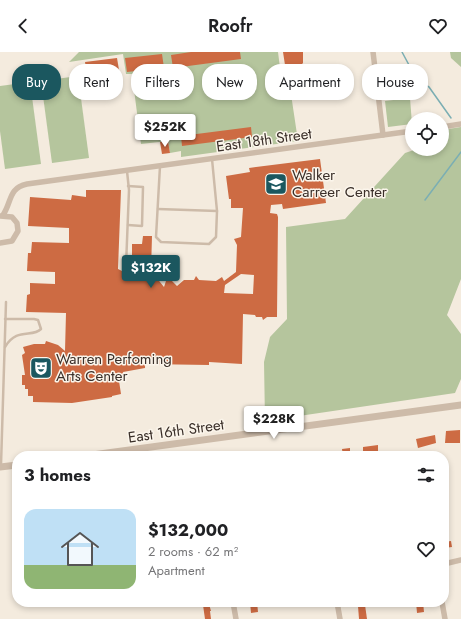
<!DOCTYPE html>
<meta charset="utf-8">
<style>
body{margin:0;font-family:Jost,sans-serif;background:#f2f2f2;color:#202124;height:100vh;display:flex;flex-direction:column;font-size:15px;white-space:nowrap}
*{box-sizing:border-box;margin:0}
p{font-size:13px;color:#757577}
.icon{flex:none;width:22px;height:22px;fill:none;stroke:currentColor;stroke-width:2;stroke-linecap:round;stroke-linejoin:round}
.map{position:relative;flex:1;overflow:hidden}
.side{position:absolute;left:12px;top:399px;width:437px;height:156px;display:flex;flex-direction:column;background:#fff;border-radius:16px;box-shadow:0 2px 6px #0003}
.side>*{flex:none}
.guide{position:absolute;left:12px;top:12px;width:437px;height:36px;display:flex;gap:8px}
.fabs{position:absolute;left:405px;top:60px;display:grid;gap:8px}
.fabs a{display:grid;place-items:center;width:44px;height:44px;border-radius:50%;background:#fff;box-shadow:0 2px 6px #0003;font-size:20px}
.price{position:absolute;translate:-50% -34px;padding:0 9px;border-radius:4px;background:#fff;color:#222;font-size:13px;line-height:26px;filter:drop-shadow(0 1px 2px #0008)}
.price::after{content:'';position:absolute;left:50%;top:24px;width:12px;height:9px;margin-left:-6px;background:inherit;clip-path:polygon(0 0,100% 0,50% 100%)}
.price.on{background:#1b575f;color:#fff}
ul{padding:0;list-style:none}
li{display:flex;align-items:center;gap:12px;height:100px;padding:0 12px}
li span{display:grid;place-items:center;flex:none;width:112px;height:80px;border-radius:12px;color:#555}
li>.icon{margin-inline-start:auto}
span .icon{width:48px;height:48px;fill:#fffc;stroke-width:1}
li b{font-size:17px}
h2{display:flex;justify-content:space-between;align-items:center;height:48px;padding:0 12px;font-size:17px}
.chip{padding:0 14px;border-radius:16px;background:#fff;box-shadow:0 2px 6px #0003;font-size:14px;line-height:36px}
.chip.on{background:#1b575f;color:#fff}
header{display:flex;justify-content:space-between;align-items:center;height:52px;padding:0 12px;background:#fff;font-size:18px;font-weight:600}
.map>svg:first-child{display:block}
.green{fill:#b5c59d}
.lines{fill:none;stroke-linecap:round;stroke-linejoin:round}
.stream{stroke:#7baeb3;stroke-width:1.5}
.building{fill:#cd6b43;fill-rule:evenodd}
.service{stroke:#cdbba9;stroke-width:2.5}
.minor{stroke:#cdbba9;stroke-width:5.5}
.tertiary{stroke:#cdbba9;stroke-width:7}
.labels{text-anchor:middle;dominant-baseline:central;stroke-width:3;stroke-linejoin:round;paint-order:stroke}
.street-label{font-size:15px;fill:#3a2f29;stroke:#fbf5eb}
.poi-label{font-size:15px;fill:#3a2f29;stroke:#fbf5eb;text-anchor:start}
</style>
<header><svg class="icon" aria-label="back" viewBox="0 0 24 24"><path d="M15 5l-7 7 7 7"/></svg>Roofr<svg class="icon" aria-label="heart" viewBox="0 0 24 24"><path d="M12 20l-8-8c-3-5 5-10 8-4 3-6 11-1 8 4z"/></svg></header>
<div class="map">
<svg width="461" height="567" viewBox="0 0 461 567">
<rect width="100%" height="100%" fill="#f4ebde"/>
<!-- green -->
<g class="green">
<polygon points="79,0 278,0 280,16 288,22 298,89 181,105 181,99 170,101 168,89 141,92 132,22 126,22 123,2 69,10"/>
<polygon points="450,0 461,0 461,15 451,6"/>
<polygon points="406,17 409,42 385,45 381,20"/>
<polygon points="78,24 89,106 52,111 41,29"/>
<polygon points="30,30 41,112 5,117 0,79 0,34"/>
<polygon points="410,46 412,72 388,75 385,49"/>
<polygon points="461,75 461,227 447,263 461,282 461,327 455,341 265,369 264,310 270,285 287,267 286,175 345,167 405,101 417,97 442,97 442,78"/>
</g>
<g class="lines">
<!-- stream -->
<g class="stream">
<polyline points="402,0 417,28 429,35 451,66"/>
<polyline points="425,148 461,100"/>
</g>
</g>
<!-- building -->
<g class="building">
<polygon points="191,0 240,0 241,7 173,16 171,3"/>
<polygon points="283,0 303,0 303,11 296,18 300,47 291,48 288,22 291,22 285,13"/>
<polygon points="162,2 164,16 127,20 125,6"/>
<polygon points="117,6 120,24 88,28 85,10"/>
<polygon points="251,75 252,85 182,94 181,84"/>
<polygon points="168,89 170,101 162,102 160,90"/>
<path d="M 320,107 L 326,151 L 283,157 L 282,152 L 271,153 L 270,161 L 277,162 L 278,165 L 277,265 L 267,265 L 263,268 L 262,265 L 256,265 L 255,263 L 243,262 L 242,312 L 209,310 L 209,313 L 145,312 L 145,316 L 123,320 L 125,328 L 119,329 L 121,342 L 112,344 L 112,345 L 72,351 L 33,350 L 33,344 L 28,344 L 28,337 L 25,337 L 25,333 L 22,333 L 22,323 L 25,323 L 22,303 L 25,301 L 23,295 L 34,292 L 45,292 L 46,289 L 58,293 L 65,299 L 66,261 L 26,260 L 27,243 L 30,242 L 30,231 L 55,232 L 55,220 L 27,219 L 28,201 L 31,201 L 32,190 L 69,191 L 69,176 L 28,174 L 30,145 L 71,148 L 72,143 L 86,145 L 86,138 L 121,138 L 118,217 L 124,220 L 124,224 L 140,224 L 141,210 L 132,209 L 132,192 L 142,192 L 143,184 L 152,184 L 151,219 L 164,235 L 166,229 L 170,227 L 177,234 L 184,228 L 194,228 L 196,224 L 199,228 L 216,229 L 222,225 L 224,229 L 236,220 L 237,193 L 234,187 L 241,185 L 243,156 L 231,156 L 231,147 L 229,147 L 226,124 L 250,120 L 249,116 ZM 241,222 L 254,223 L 253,242 L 224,241 L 225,233 Z"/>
<polygon points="460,378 460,391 445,391 446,379"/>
<polygon points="435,383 436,391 418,396 416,387"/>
<polygon points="378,393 378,400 363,402 363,395"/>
<polygon points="350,396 350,404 343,404 342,397"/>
<polygon points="301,400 311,400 311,404 302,404"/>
<polygon points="405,400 406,404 392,404 392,402"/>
<polygon points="451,489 452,495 444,496 444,490"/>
<polygon points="250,550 257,550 258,560 251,561"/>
<polygon points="416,550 423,550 424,560 417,561"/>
<polygon points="209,552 211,559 210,559 211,567 205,567 203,553"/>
<polygon points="365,553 367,567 359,567 358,554"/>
</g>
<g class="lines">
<!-- service -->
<g class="service">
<polyline points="160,114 156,185 161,190 209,192 216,185 217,159 212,107"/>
<polyline points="158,157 217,159"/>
<polyline points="128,173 142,174 143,135 128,134"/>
<polyline points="126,214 129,138 127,119"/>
<path d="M 5,267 L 34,267 L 38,268 L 41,277 C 32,286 17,275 5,295"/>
<polyline points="1,413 6,250"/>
</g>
<!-- minor -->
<g class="minor">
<polyline points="373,0 383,83"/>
<polyline points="442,75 461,72"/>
<path d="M 3,163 C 12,150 8,136 27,132 L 412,79"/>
<polyline points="0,191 12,189 18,179 17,171 12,165 0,164"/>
<polyline points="444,512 461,508"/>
<polyline points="233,550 236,567"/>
<polyline points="337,550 340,567"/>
<polyline points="442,550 445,567"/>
</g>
<!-- tertiary -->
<g class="tertiary">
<polyline points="85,404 461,353"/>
<polyline points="0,415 17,413"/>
</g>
</g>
<!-- icons -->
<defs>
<g id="school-square" transform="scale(1.15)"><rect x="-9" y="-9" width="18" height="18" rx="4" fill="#1b575f" stroke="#fbf5eb"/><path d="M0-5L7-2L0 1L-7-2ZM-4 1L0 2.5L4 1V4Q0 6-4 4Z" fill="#fff"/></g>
<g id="theatre-square" transform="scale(1.15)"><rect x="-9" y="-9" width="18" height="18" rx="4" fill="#1b575f" stroke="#fbf5eb"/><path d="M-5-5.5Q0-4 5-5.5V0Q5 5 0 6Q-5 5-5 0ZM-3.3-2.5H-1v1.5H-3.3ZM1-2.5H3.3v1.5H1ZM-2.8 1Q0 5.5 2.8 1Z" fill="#fff"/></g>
</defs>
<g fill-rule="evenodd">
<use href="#school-square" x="276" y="132"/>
<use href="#theatre-square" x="41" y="316"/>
</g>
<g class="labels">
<!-- street labels -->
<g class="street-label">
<text transform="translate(264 88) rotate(-8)">East 18th Street</text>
<text transform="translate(176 379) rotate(-8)">East 16th Street</text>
</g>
<!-- poi labels -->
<g class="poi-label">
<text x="292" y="123">Walker<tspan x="292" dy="17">Carreer Center</tspan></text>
<text x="56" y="307">Warren Perfoming<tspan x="56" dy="17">Arts Center</tspan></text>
</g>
</g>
</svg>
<div class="fabs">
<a><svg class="icon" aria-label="locate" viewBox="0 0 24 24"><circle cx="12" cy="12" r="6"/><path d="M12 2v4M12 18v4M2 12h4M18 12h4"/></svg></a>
</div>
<b class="price" style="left:165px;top:96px">$252K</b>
<b class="price on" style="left:151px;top:237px">$132K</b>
<b class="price" style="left:274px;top:388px">$228K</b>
<div class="guide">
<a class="chip on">Buy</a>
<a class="chip">Rent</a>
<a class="chip">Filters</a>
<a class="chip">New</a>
<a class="chip">Apartment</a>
<a class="chip">House</a>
</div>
<section class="side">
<h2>3 homes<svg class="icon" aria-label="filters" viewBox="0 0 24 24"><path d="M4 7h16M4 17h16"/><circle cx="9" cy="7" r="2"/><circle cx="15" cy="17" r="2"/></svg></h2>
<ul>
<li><span style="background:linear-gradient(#bfe0f5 70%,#8fb573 0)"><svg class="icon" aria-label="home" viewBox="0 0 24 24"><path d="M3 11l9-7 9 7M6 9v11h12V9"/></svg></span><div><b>$132,000</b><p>2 rooms · 62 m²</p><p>Apartment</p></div><svg class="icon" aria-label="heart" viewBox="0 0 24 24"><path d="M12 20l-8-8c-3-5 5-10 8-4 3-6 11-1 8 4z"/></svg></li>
</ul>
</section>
</div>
